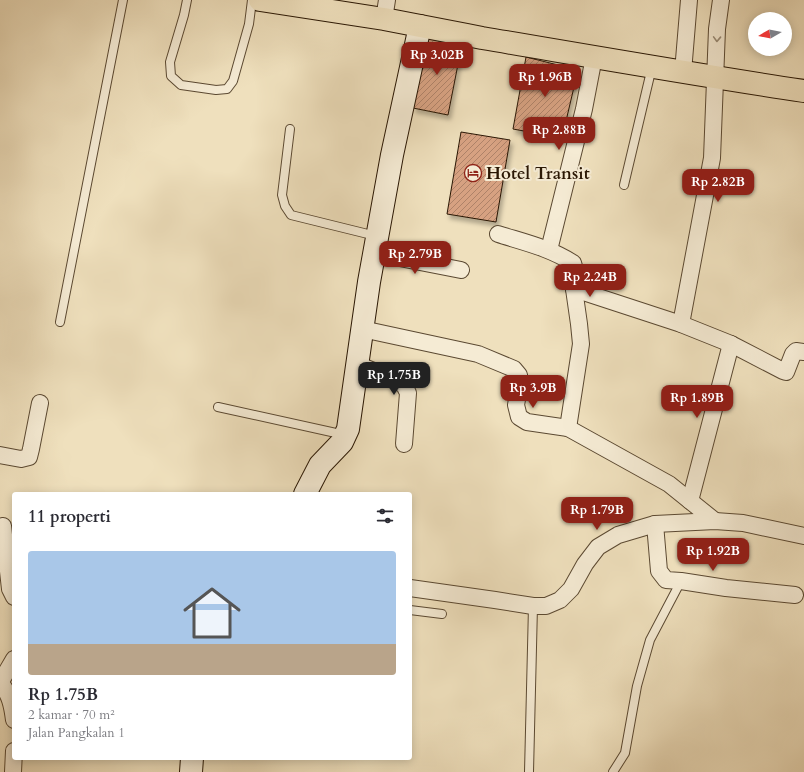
<!DOCTYPE html>
<html lang="id">
<meta charset="utf-8">
<style>
body{margin:0;font-family:Cardo,serif;background:#f2f2f3;color:#2b2b33;height:100vh;display:flex;flex-direction:column;font-size:15px;white-space:nowrap}
*{box-sizing:border-box;margin:0}
p{font-size:13px;color:#7c7c81}
.icon{flex:none;width:22px;height:22px;fill:none;stroke:currentColor;stroke-width:2;stroke-linecap:round;stroke-linejoin:round}
.map{position:relative;flex:1;overflow:hidden}
.panel{position:absolute;left:12px;top:492px;width:400px;height:268px;display:flex;flex-direction:column;background:#fff;border-radius:4px;box-shadow:0 2px 10px #0003}
.panel>*{flex:none}
.needle{width:26px;rotate:261deg}
.fabs{position:absolute;left:748px;top:12px;display:grid;gap:8px}
.fabs a{display:grid;place-items:center;width:44px;height:44px;border-radius:50%;background:#fff;box-shadow:0 2px 10px #0003;font-size:20px}
.price{position:absolute;translate:-50% -34px;padding:0 9px;border-radius:8px;background:#8f2418;color:#fff;font-size:13px;line-height:26px;filter:drop-shadow(0 1px 2px #0008)}
.price::after{content:'';position:absolute;left:50%;top:24px;width:12px;height:9px;margin-left:-6px;background:inherit;clip-path:polygon(0 0,100% 0,50% 100%)}
.price.active{background:#222;color:#fff}
ul{padding:0;list-style:none}
li{display:grid;align-content:center;gap:8px;height:212px;padding:0 16px}
li+li{border-top:1px solid #e1e1e2}
li span{display:grid;place-items:center;height:124px;border-radius:4px;color:#555}
li>.icon{margin-inline-start:auto}
span .icon{width:72px;height:72px;fill:#fffc;stroke-width:1}
li b{font-size:17px}
h2{display:flex;justify-content:space-between;align-items:center;height:48px;padding:0 16px;font-size:17px}
.map>svg:first-child{display:block}
.building{fill:url(#building-hatch);stroke:#2a1704;filter:url(#shadow)}
.lines{fill:none;stroke-linecap:round;stroke-linejoin:round}
.lane-casing{stroke:#5b4932;stroke-width:10}
.street-casing{stroke:#5b4932;stroke-width:18}
.secondary-casing{stroke:#2a1704;stroke-width:24}
.primary-casing{stroke:#2a1704;stroke-width:24}
.lane{stroke:#f5ebd4;stroke-width:8}
.street{stroke:#f5ebd4;stroke-width:16}
.secondary{stroke:#f5ebd4;stroke-width:22}
.primary{stroke:#efe0bd;stroke-width:22}
.oneway{stroke:#9a8c76}
.labels{text-anchor:middle;dominant-baseline:central;stroke-width:4;stroke-linejoin:round;paint-order:stroke}
.poi-label{font-size:17px;font-weight:bold;fill:#2a1704;stroke:#f5ebd4;text-anchor:start}
</style>
<div class="map">
<svg width="804" height="772" viewBox="0 0 804 772">
<defs>
<pattern id="building-hatch" width="6" height="6" patternUnits="userSpaceOnUse"><rect width="6" height="6" fill="#d6a181"/><path d="M-1 1l2-2M0 6l6-6M5 7l2-2" fill="none" stroke="#ae8267"/></pattern>
<filter id="shadow"><feDropShadow dx="2.5" dy="4.5" stdDeviation="2" flood-color="#0004"/></filter>
</defs>
<rect width="100%" height="100%" fill="#efe0bd"/>
<filter id="stains"><feTurbulence type="fractalNoise" baseFrequency=".005" numOctaves="4"/><feColorMatrix values="0 0 0 0 .2 0 0 0 0 .09 0 0 0 0 .02 0 0 0 .5 -.17"/></filter>
<radialGradient id="worn" r=".72"><stop offset=".6" stop-color="#630" stop-opacity="0"/><stop offset="1" stop-color="#630" stop-opacity=".3"/></radialGradient>
<!-- building -->
<g class="building">
<polygon points="426,37 462,44 448,115 413,108"/>
<polygon points="526,57 578,70 562,138 513,129"/>
<polygon points="461,132 510,140 496,222 447,214"/>
</g>
<g class="lines">
<!-- lane casing -->
<g class="lane-casing">
<g id="lane">
<polyline points="187,0 184,15 170,62 171,76 181,85 216,90 227,89 233,81 249,24 252,0"/>
<polyline points="290,129 282,195 285,206 291,215 376,236"/>
<polyline points="624,185 652,67"/>
<polyline points="60,322 123,0"/>
<polyline points="218,407 345,435"/>
<polyline points="410,610 442,614"/>
<polyline points="529,772 533,606"/>
<polyline points="613,772 625,753 637,686 650,640 681,581"/>
</g>
</g>
<!-- street casing -->
<g class="street-casing">
<g id="street">
<polyline points="384,19 387,0"/>
<polyline points="683,72 689,0"/>
<path d="M 498,234 C 523,242 550,248 573,263 L 575,270 L 574,289 L 579,324 L 581,344 L 568,428"/>
<polyline points="549,250 584,109 594,57"/>
<polyline points="374,253 461,270"/>
<polyline points="574,289 681,324 731,344 783,371 786,372 793,354 796,351 804,352"/>
<polyline points="681,324 712,158 717,29 721,0"/>
<polyline points="362,329 478,354 514,369 519,375 520,383 516,405 519,417 527,422 568,428 669,484 715,521"/>
<polyline points="357,364 395,380 404,385 408,393 404,444"/>
<polyline points="0,455 21,459 29,457 31,449 40,403"/>
<polyline points="690,501 731,344"/>
<polyline points="655,524 659,571 666,580 681,581 726,588 795,595"/>
<polyline points="3,526 10,589 14,597"/>
<polyline points="410,588 495,600 533,606 546,606 560,600 571,589 585,564 598,547 618,535 655,524 715,521 743,523 804,536"/>
<polyline points="0,683 14,659"/>
<path d="M 1,683 C 10,696 12,704 14,720"/>
<polyline points="13,772 14,751"/>
</g>
</g>
<!-- secondary casing -->
<g class="secondary-casing">
<g id="secondary">
<polyline points="305,494 320,465 342,442 348,429 369,282 392,155 420,26"/>
<polyline points="191,772 192,758"/>
</g>
</g>
<!-- primary casing -->
<g class="primary-casing">
<path id="primary" d="M 260,0 L 384,19 L 467,35 L 482,38 C 589,56 697,75 804,91"/>
</g>
<!-- lane -->
<use href="#lane" class="lane"/>
<!-- street -->
<use href="#street" class="street"/>
<!-- secondary -->
<use href="#secondary" class="secondary"/>
<!-- primary -->
<use href="#primary" class="primary"/>
</g>
<!-- one-way arrows -->
<defs><path id="oneway-chevron" d="M-2-3.5L2.5 0L-2 3.5" fill="none" stroke-width="1.6" stroke-linecap="round" stroke-linejoin="round"/></defs>
<use class="oneway" href="#oneway-chevron" transform="translate(717 39) rotate(92)"/>
<!-- icons -->
<defs>
<g id="hotel-ring" transform="scale(0.9)"><circle r="9.5" fill="#f5ebd4" stroke="#8f2418" stroke-width="1.5"/><path d="M-6-4.5h1.5V1H6V5H4.5V3h-9V5H-6ZM-4 0a1.8 1.8 0 1 1 3.6 0ZM.5 0V-2.5h3Q6-2.5 6 0Z" fill="#8f2418"/></g>
</defs>
<g fill-rule="evenodd">
<use href="#hotel-ring" x="473" y="173"/>
</g>
<g class="labels">
<!-- poi labels -->
<g class="poi-label">
<text x="486" y="173">Hotel Transit</text>
</g>
</g>
<rect width="100%" height="100%" filter="url(#stains)"/>
<rect width="100%" height="100%" fill="url(#worn)"/>
</svg>
<div class="fabs">
<a><svg class="needle" viewBox="-14 -14 28 28"><path d="M0-13l5 13h-10z" fill="#e53935"/><path d="M0 13l5-13h-10z" fill="#7c7c81"/></svg></a>
</div>
<b class="price" style="left:437px;top:76px">Rp 3.02B</b>
<b class="price" style="left:545px;top:98px">Rp 1.96B</b>
<b class="price" style="left:559px;top:151px">Rp 2.88B</b>
<b class="price" style="left:718px;top:203px">Rp 2.82B</b>
<b class="price" style="left:415px;top:275px">Rp 2.79B</b>
<b class="price" style="left:590px;top:298px">Rp 2.24B</b>
<b class="price active" style="left:394px;top:396px">Rp 1.75B</b>
<b class="price" style="left:533px;top:409px">Rp 3.9B</b>
<b class="price" style="left:697px;top:419px">Rp 1.89B</b>
<b class="price" style="left:597px;top:531px">Rp 1.79B</b>
<b class="price" style="left:713px;top:572px">Rp 1.92B</b>
<section class="panel">
<h2>11 properti<svg class="icon" aria-label="filters" viewBox="0 0 24 24"><path d="M4 7h16M4 17h16"/><circle cx="9" cy="7" r="2"/><circle cx="15" cy="17" r="2"/></svg></h2>
<ul>
<li><span style="background:linear-gradient(#a9c7e8 75%,#b9a48a 0)"><svg class="icon" aria-label="home" viewBox="0 0 24 24"><path d="M3 11l9-7 9 7M6 9v11h12V9"/></svg></span><div><b>Rp 1.75B</b><p>2 kamar · 70 m²</p><p>Jalan Pangkalan 1</p></div></li>
</ul>
</section>
</div>
